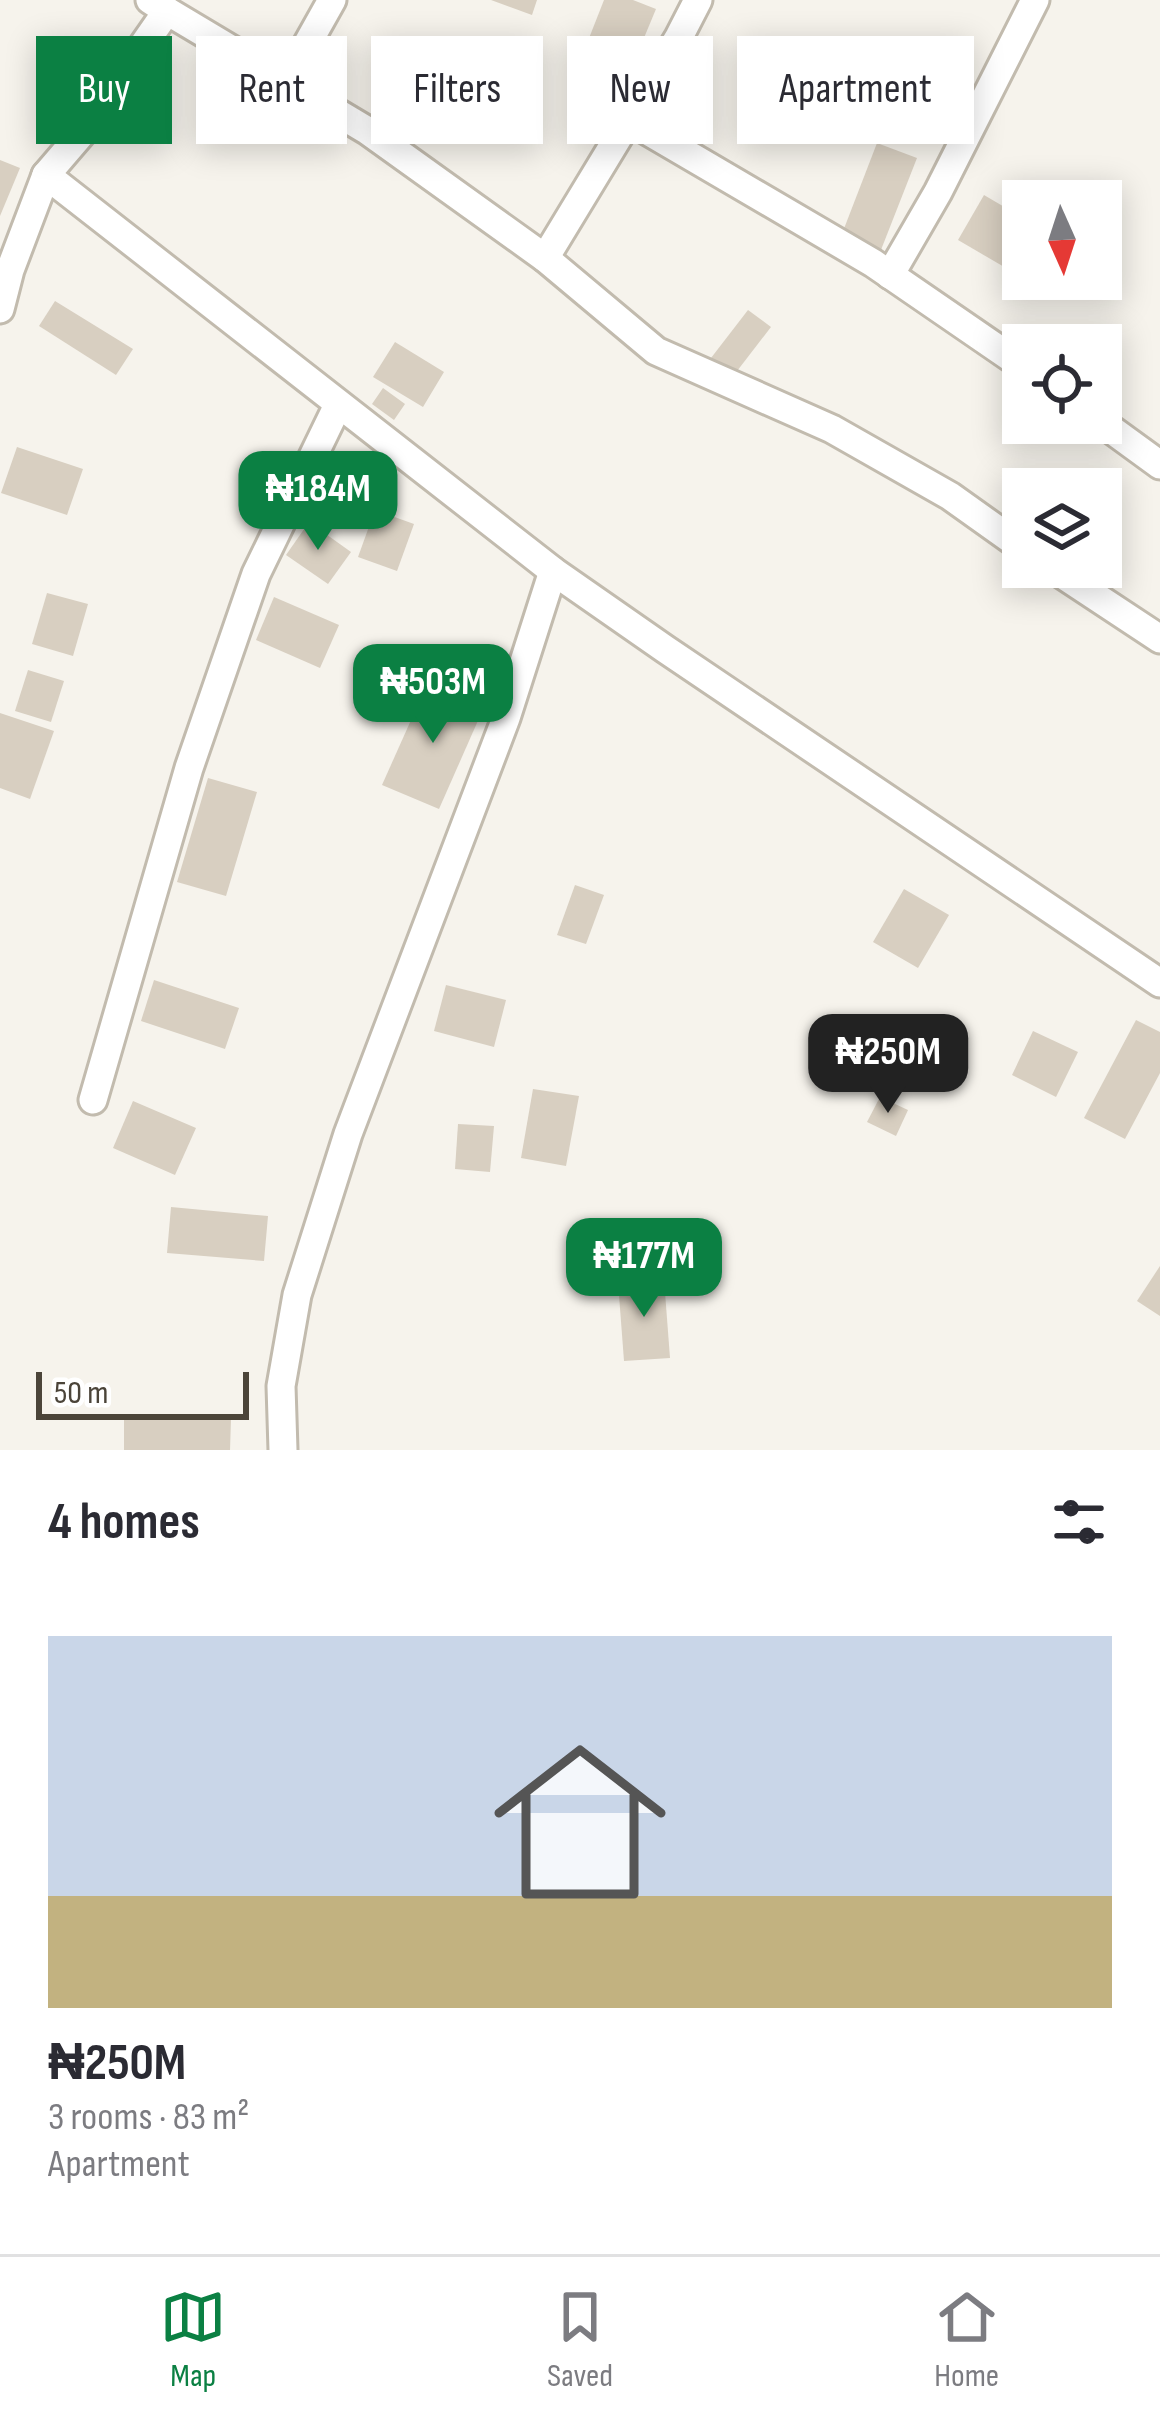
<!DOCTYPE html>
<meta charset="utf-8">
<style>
body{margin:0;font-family:"Sofia Sans Condensed",sans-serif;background:#f7f7f7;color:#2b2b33;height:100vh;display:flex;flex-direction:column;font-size:45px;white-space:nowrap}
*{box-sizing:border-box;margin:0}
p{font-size:39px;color:#7c7c81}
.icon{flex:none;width:66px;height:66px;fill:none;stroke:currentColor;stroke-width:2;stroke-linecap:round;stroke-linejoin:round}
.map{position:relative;height:1450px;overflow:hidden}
.drawer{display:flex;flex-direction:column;background:#fff;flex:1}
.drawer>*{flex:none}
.hud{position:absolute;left:36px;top:36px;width:1089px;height:108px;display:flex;gap:24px}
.needle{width:78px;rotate:177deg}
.buttons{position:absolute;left:1002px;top:180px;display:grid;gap:24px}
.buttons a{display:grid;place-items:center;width:120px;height:120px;border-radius:0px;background:#fff;box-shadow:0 6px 30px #0003;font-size:60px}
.scale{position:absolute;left:36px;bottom:30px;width:213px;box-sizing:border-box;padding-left:12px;border:6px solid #4b4439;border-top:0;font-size:33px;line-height:42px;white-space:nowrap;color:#4b4439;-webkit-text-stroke:9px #fff;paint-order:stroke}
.price{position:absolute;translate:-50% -102px;padding:0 27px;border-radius:24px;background:#0b8043;color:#fff;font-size:39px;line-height:78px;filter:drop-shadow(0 3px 6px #0008)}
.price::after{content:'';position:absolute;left:50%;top:72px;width:36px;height:27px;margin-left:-18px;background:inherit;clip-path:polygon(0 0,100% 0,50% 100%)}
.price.active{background:#222;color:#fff}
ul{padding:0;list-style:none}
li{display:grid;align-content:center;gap:24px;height:636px;padding:0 48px}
li span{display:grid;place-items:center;height:372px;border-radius:0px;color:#555}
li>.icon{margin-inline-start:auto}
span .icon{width:216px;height:216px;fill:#fffc;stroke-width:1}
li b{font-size:51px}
h2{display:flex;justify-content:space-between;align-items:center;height:144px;padding:0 48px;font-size:51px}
.tag{padding:0 42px;border-radius:0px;background:#fff;box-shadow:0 6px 30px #0003;font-size:42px;line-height:108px}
.tag.active{background:#0b8043;color:#fff}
.menu{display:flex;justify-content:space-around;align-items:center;height:168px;border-top:3px solid #e1e1e2;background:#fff;font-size:33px;color:#7c7c81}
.menu a{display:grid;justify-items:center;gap:6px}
.menu .active{color:#0b8043}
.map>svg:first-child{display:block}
.building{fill:#d8cfc1}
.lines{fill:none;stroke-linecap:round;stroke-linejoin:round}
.minor-casing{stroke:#c2bbae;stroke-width:33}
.minor{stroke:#fff;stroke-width:27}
</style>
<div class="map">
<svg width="1160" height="1450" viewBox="0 0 1160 1450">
<rect width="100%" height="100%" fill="#f6f3ec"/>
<!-- building -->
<g class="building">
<polygon points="491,0 537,0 532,15"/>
<polygon points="604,0 633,0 656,9 629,74 582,56"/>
<polygon points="877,143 917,158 879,255 840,239"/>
<polygon points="0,160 20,168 0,216"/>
<polygon points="984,195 1023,218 1023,278 958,240"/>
<polygon points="55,301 133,349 116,375 39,326"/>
<polygon points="748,310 771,327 734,375 711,358"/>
<polygon points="395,342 444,372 423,407 373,377"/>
<polygon points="383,388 405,404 394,420 372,404"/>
<polygon points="17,447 83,469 67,515 1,493"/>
<polygon points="375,510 414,524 397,571 358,557"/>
<polygon points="309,522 351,552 328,584 286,555"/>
<polygon points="47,593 88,604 73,656 32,644"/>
<polygon points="274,597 339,625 320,668 256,640"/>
<polygon points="28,670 64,681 51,722 15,711"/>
<polygon points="428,682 484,707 439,809 382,785"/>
<polygon points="0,713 54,731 30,799 0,788"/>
<polygon points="208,778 257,792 226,896 177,882"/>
<polygon points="575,885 604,895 586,944 557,935"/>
<polygon points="904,889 949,915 918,968 873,942"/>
<polygon points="154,980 239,1008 225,1049 141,1021"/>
<polygon points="446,985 506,1000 494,1047 434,1031"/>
<polygon points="1136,1020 1160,1032 1160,1073 1125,1139 1084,1118"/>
<polygon points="1033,1031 1078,1052 1056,1097 1012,1075"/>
<polygon points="533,1089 579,1096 566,1166 521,1158"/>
<polygon points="880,1097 908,1110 896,1136 867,1122"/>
<polygon points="133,1101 196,1128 175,1175 113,1148"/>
<polygon points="458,1124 494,1126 490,1172 455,1169"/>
<polygon points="171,1207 268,1216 264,1261 167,1253"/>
<polygon points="1160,1266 1160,1316 1137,1301"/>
<polygon points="664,1279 670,1358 624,1361 618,1282"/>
<polygon points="231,1419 230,1450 124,1450 124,1420"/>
</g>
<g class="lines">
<!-- minor casing -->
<g class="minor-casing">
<g id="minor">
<polyline points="150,0 167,11 82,133 46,175 553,571 665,649 1160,983"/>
<polyline points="167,11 368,131 545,258 679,37 698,0"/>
<polyline points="286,82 332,0"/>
<polyline points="629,120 873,263 1023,366"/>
<polyline points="545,258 656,351 832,429 950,496 1023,548"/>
<polyline points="890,275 938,192 1035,0"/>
<polyline points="0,309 10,270 46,175"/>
<polyline points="1101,422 1160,465"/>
<polyline points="1051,567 1160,639"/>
<polyline points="93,1100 189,768 256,574 338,405"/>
<polyline points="283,1450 281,1386 297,1295 348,1134 506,718 553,571"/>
</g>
</g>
<!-- minor -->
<use href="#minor" class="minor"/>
</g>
</svg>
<div class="buttons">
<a><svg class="needle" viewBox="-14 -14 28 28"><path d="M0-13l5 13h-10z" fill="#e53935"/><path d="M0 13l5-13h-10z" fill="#7c7c81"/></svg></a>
<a><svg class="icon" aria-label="locate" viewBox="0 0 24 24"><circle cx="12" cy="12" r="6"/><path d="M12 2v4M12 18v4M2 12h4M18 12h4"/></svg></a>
<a><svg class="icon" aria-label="layers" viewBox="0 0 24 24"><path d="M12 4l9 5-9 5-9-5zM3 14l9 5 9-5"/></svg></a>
</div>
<div class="scale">50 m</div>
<b class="price" style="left:318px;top:553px">₦184M</b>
<b class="price" style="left:433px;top:746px">₦503M</b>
<b class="price active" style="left:888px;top:1116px">₦250M</b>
<b class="price" style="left:644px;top:1320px">₦177M</b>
<div class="hud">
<a class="tag active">Buy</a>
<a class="tag">Rent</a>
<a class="tag">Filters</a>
<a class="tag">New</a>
<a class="tag">Apartment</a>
</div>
</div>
<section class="drawer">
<h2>4 homes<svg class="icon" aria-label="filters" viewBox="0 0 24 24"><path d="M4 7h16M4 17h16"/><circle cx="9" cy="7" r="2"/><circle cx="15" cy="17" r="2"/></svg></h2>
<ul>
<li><span style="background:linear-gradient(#c9d6e8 70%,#c2b280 0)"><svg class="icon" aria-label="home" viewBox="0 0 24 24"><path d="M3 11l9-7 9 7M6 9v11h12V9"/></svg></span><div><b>₦250M</b><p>3 rooms · 83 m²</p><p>Apartment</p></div></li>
</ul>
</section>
<nav class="menu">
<a class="active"><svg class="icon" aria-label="map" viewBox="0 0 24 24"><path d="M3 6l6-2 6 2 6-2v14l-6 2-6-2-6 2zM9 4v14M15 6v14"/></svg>Map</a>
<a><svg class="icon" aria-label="saved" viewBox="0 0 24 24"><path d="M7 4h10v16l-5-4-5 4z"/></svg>Saved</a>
<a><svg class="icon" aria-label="home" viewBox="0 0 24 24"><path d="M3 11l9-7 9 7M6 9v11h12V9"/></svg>Home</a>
</nav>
